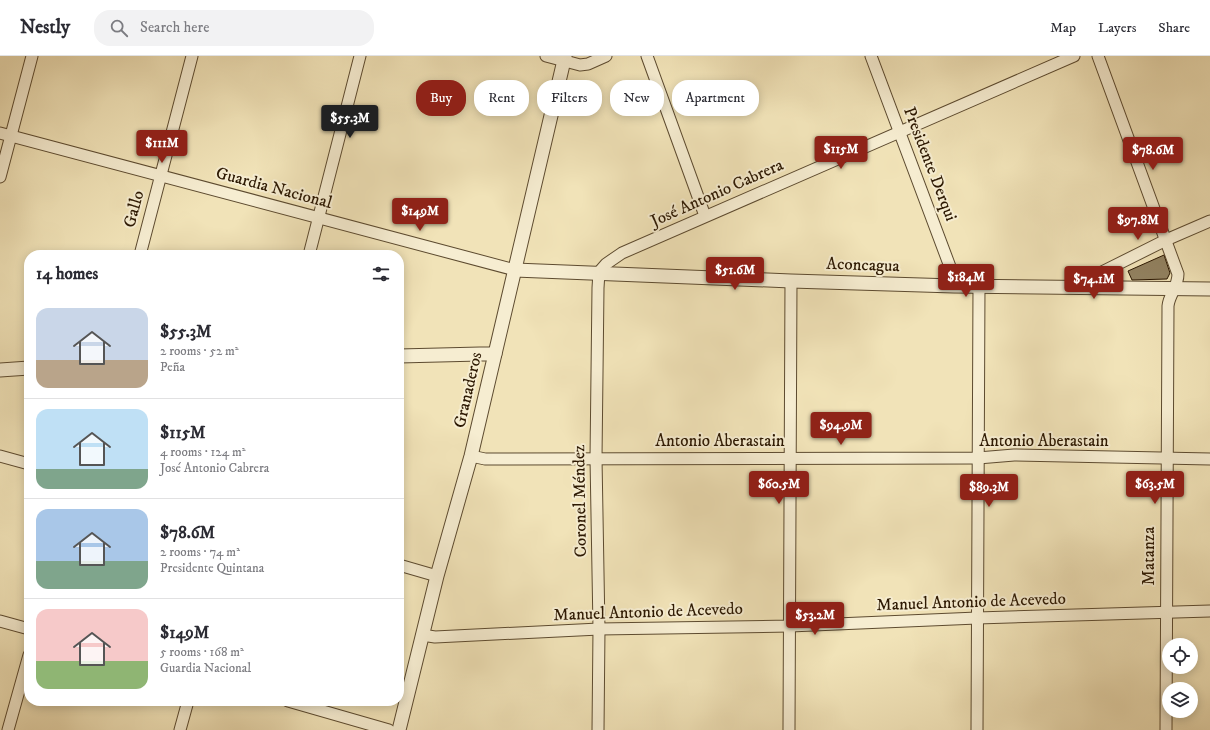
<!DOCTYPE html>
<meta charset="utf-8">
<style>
body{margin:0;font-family:"IM FELL DW Pica",serif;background:#f2f2f3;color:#2b2b33;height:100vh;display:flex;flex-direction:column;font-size:15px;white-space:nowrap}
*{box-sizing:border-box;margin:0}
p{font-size:13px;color:#7c7c81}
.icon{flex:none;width:22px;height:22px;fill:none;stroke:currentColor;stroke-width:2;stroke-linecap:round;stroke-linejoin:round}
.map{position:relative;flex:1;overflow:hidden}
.panel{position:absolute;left:24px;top:194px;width:380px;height:456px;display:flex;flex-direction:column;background:#fff;border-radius:16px;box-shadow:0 2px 10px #0003}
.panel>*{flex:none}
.hud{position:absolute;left:416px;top:24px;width:380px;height:36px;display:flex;gap:8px}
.tools{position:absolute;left:1162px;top:582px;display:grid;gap:8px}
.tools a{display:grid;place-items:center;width:36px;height:36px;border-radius:50%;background:#fff;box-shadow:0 2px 10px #0003;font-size:20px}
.price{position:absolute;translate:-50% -34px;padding:0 9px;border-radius:4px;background:#8f2418;color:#fff;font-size:13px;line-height:26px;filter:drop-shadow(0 1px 2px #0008)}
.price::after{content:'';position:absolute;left:50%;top:24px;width:12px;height:9px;margin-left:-6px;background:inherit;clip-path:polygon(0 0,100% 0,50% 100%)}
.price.current{background:#222;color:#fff}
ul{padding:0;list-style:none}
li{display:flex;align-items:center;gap:12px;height:100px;padding:0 12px}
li+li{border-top:1px solid #e1e1e2}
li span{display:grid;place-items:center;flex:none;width:112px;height:80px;border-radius:12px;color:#555}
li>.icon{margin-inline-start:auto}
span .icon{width:48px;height:48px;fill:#fffc;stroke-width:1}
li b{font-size:17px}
h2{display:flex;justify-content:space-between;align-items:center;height:48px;padding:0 12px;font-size:17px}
.pill{padding:0 14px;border-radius:16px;background:#fff;box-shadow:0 2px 10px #0003;font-size:14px;line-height:36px}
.pill.current{background:#8f2418;color:#fff}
header{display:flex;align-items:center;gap:24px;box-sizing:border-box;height:56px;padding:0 20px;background:#fff;border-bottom:1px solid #e1e1e2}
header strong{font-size:19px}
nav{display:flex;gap:22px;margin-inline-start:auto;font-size:14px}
.search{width:280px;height:36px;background:#f2f2f3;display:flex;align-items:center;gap:10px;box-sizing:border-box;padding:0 14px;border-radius:16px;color:#7c7c81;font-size:15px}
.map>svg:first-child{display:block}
.building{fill:#928261;stroke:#2c1802}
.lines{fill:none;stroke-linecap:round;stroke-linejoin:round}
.minor-casing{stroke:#5d4b30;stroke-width:13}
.tertiary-casing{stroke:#5d4b30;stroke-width:15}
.minor{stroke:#f6edd1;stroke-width:11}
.tertiary{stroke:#f6edd1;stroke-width:13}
.labels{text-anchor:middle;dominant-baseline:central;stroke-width:4;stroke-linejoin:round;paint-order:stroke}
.street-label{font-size:17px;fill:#2c1802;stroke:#f6edd1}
</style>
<header>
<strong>Nestly</strong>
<div class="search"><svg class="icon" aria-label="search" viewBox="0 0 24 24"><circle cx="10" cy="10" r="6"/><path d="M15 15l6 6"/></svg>Search here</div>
<nav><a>Map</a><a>Layers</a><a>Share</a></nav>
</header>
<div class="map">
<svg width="1210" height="674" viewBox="0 0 1210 674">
<rect width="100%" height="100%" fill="#f1e3b8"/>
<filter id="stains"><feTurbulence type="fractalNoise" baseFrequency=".005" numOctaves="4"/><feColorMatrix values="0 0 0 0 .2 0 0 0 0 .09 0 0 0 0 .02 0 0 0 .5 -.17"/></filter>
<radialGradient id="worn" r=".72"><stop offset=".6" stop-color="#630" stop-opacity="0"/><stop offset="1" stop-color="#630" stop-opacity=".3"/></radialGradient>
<!-- building -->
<polygon class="building" points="1164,199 1170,217 1167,223 1132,224 1128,215"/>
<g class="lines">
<!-- minor casing -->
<g class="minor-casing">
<g id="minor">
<polyline points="546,0 580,9 588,8 606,0"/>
<polyline points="647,0 705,160"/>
<polyline points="871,0 952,216 954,230"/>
<path d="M 1098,0 L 1178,218 C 1178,231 1169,239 1168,250 L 1166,674"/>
<polyline points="0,77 515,214"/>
<polyline points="0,121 32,0"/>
<polyline points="140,199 192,0"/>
<polyline points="309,199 360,0"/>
<polyline points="1086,231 1094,222 1102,216 1166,184 1210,165"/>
<polyline points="0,400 29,408"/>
<polyline points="471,400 485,403 978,402 1014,399 1210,403"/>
<polyline points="399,509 437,520"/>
<polyline points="0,565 29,573"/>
<polyline points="422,579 435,581 599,573 790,570 977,562 1210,555"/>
<polyline points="288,645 389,674"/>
<polyline points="8,674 29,599"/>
<polyline points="180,674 188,645"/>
<polyline points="598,674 599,573 596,402 598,232 599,216 606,208 622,197 1074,0"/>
<polyline points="789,674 791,225"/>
<polyline points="977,674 979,230"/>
</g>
</g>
<!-- tertiary casing -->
<g class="tertiary-casing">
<g id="tertiary">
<polyline points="515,214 791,225 954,230 1210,233"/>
<polyline points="399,300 480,298 495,298"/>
<polyline points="0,314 29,312"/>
<polyline points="399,674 437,520 471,400 565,0"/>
</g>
</g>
<!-- minor -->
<use href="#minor" class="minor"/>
<!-- tertiary -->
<use href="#tertiary" class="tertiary"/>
</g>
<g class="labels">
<!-- street labels -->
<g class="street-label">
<text transform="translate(930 108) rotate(69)">Presidente Derqui</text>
<text transform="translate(274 132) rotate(15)">Guardia Nacional</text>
<text transform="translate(717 137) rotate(-24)">José Antonio Cabrera</text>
<text transform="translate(134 153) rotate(-75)">Gallo</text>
<text transform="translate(863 209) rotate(2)">Aconcagua</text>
<text transform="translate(468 334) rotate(-77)">Granaderos</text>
<text x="720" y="385">Antonio Aberastain</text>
<text x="1044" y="385">Antonio Aberastain</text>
<text transform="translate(580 445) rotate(-91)">Coronel Méndez</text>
<text transform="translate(1149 500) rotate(-90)">Matanza</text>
<text transform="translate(971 546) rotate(-2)">Manuel Antonio de Acevedo</text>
<text transform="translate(648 556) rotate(-2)">Manuel Antonio de Acevedo</text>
</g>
</g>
<rect width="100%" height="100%" filter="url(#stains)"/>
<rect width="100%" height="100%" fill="url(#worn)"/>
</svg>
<div class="tools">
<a><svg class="icon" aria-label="locate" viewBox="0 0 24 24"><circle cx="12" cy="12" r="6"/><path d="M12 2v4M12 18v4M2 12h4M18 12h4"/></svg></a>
<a><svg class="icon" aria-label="layers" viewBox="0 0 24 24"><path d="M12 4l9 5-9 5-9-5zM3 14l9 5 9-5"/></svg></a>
</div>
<b class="price current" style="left:350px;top:83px">$55.3M</b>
<b class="price" style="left:162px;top:108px">$111M</b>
<b class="price" style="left:841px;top:114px">$115M</b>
<b class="price" style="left:1153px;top:115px">$78.6M</b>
<b class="price" style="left:420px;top:176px">$149M</b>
<b class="price" style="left:1138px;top:185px">$97.8M</b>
<b class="price" style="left:735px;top:235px">$51.6M</b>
<b class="price" style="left:966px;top:242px">$184M</b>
<b class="price" style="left:1094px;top:244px">$74.1M</b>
<b class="price" style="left:841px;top:390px">$94.9M</b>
<b class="price" style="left:779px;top:449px">$60.5M</b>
<b class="price" style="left:1155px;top:449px">$63.5M</b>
<b class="price" style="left:989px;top:452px">$89.3M</b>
<b class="price" style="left:815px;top:580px">$53.2M</b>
<div class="hud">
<a class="pill current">Buy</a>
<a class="pill">Rent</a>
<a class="pill">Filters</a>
<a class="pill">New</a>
<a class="pill">Apartment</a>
</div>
<section class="panel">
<h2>14 homes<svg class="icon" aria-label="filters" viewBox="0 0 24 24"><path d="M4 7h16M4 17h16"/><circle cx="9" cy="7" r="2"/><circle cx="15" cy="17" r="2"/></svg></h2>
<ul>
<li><span style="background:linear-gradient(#c9d6e8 65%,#b9a48a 0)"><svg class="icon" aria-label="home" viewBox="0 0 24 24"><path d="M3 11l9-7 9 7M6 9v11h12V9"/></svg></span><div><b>$55.3M</b><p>2 rooms · 52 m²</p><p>Peña</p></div></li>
<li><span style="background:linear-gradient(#bfe0f5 75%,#7fa58c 0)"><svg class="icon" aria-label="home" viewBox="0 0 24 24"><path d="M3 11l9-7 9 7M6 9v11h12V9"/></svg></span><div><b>$115M</b><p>4 rooms · 124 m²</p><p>José Antonio Cabrera</p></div></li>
<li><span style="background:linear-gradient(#a9c7e8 65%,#7fa58c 0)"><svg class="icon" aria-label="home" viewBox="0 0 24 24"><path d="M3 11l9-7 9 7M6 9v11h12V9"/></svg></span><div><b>$78.6M</b><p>2 rooms · 74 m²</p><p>Presidente Quintana</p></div></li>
<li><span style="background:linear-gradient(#f6c9c9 65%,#8fb573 0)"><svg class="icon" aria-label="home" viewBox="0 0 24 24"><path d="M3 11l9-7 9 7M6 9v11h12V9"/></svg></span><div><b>$149M</b><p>5 rooms · 168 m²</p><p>Guardia Nacional</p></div></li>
</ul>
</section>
</div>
